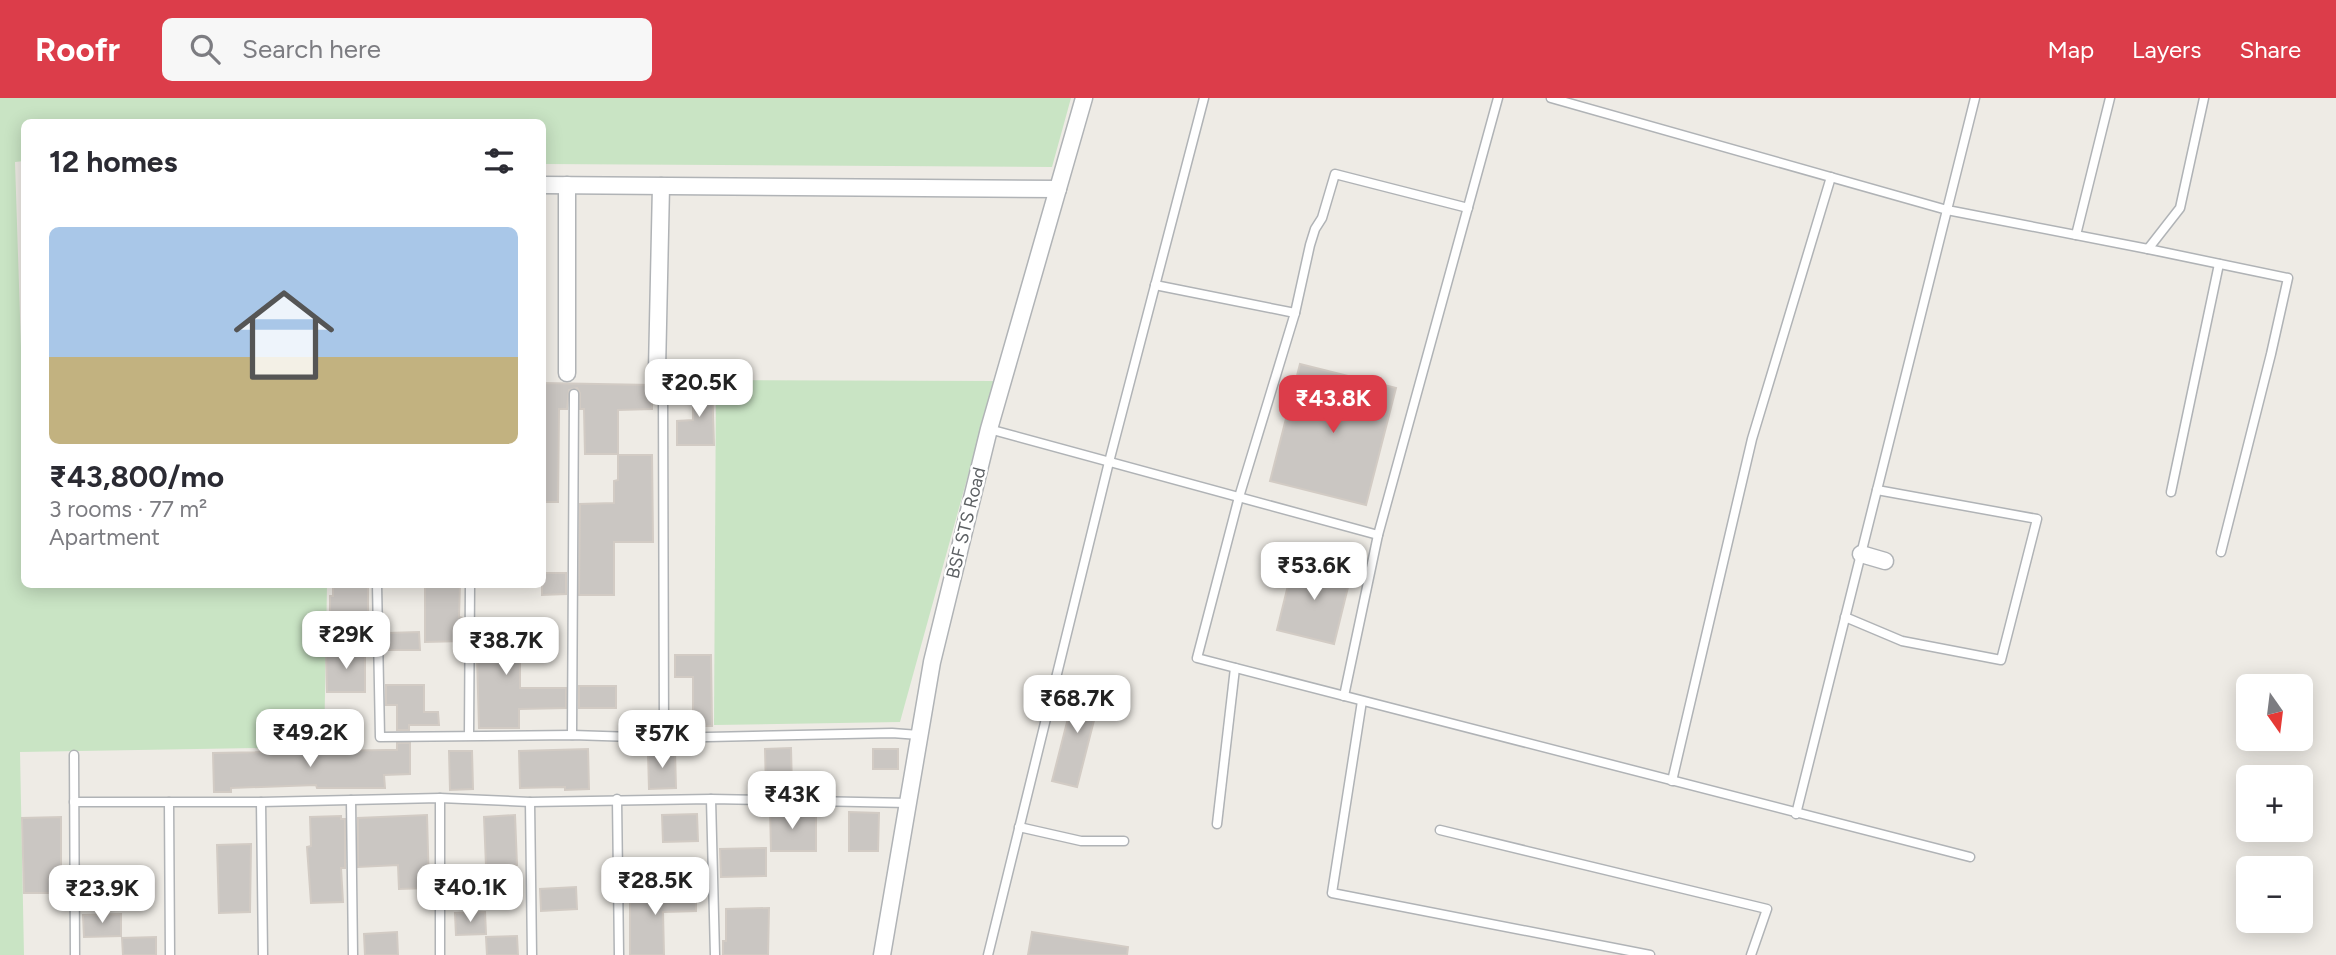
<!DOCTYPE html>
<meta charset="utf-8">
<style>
body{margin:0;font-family:Figtree,sans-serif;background:#f7f7f7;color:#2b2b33;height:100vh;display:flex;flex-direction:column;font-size:26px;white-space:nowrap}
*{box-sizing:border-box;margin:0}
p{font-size:23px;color:#7c7c81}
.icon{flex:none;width:38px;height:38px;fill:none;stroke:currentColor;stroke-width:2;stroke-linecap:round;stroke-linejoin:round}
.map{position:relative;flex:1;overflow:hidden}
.drawer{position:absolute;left:21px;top:21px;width:525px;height:469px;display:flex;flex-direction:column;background:#fff;border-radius:10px;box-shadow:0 4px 18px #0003}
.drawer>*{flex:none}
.needle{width:46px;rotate:166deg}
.buttons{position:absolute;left:2236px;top:576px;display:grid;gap:14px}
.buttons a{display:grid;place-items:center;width:77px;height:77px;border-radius:10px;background:#fff;box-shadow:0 4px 18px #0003;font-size:35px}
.price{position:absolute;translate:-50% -60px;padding:0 16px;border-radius:14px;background:#fff;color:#222;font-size:23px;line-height:46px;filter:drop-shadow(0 2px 4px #0008)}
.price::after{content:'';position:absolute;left:50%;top:42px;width:21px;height:16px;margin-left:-10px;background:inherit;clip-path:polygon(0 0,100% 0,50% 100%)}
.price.current{background:#dc3d4a;color:#fff}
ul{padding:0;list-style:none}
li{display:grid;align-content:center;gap:14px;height:371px;padding:0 28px}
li+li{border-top:2px solid #e1e1e2}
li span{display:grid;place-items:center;height:217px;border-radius:10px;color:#555}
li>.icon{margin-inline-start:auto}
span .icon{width:126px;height:126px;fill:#fffc;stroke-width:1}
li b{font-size:30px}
h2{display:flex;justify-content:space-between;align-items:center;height:84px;padding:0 28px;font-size:30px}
header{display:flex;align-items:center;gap:42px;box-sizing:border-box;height:98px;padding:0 35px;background:#dc3d4a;color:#fff}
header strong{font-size:33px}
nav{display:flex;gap:38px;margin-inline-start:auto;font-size:24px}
.search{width:490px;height:63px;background:#f7f7f7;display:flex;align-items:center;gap:18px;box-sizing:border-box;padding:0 24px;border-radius:10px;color:#7c7c81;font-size:26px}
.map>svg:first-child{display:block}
.green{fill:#c9e4c4}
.building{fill:#cac6c2;stroke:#d2cbc4;stroke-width:2}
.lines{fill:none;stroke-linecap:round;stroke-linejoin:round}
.service-casing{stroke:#b0b3b6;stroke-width:11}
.minor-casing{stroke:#b0b3b6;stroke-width:19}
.service{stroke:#fff;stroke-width:8}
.minor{stroke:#fff;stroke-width:16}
.labels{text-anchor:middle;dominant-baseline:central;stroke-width:5;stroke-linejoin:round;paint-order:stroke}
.street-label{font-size:18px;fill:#5d6164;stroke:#fff}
</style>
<header>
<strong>Roofr</strong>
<div class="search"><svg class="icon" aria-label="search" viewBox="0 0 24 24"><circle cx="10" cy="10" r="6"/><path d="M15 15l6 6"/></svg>Search here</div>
<nav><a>Map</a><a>Layers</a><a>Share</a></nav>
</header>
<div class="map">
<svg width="2336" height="857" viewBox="0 0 2336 857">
<rect width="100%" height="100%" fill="#eeebe5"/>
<!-- green -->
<g class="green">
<polygon points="0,0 1071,0 1052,69 543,66 542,24 24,24 24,63 15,64 22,280 24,281 24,486 327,487 324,649 20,654 24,857 0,857"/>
<polygon points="716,282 994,283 900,624 714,627"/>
</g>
<!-- building -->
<g class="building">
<polygon points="1300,266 1396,290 1366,407 1270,383"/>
<polygon points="542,285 652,287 652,311 618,312 618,356 585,356 584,311 580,311 580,295 577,290 569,292 567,311 559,311 558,404 542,404"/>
<polygon points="693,286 712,286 714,347 677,347 677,323 693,322"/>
<polygon points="618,357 652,357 653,444 614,444 614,497 579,497 580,406 614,405 614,383 618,382"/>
<polygon points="1294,463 1351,477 1334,546 1277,532"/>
<polygon points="542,475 566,475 566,496 542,497"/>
<polygon points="333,486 368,486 368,519 330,519 330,498 333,498"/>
<polygon points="425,486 460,486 459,519 463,520 463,543 425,544"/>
<polygon points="476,520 520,520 520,590 566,590 566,610 519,611 519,630 479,630"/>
<polygon points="419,534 420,552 387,552 387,535"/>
<polygon points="365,551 365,594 327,594 326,552"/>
<polygon points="675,557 711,557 712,628 693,628 693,579 675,579"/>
<polygon points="1077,585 1102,591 1077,689 1052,683"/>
<polygon points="386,587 424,587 424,614 438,614 439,627 409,627 409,632 397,632 397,607 386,607"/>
<rect x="579" y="588" width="37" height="22"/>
<polygon points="397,645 410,645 410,676 384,677 385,690 317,690 316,687 231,690 231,694 214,694 213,655 386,652 397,652"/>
<polygon points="791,650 792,691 790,691 790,696 769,696 769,692 766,692 765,651"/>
<polygon points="588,651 589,691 565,692 565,689 520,690 519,653"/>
<rect x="873" y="651" width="25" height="20"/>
<polygon points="449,653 472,653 473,691 450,692"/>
<polygon points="675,653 676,690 649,691 648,654"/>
<polygon points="770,709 790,709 790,717 816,717 816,753 771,753"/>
<polygon points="849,714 879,715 878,753 849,753"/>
<polygon points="697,716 698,743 663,744 662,717"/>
<polygon points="427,717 429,790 399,791 398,767 358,769 358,720"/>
<polygon points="515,717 517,767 486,768 484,719"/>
<polygon points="341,718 341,721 345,721 345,770 341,770 343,804 311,805 307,749 311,748 310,719"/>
<polygon points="61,719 61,795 24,795 22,720"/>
<polygon points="251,746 250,814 219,815 217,747"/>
<polygon points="766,750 766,778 721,779 720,751"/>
<polygon points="576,789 577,811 541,813 540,791"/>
<polygon points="696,791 696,813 663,814 664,857 630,857 630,792"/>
<polygon points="769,810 768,857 723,857 723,843 726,843 726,811"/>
<polygon points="485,814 486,836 456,837 455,815"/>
<polygon points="121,816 121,838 84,839 83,817"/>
<polygon points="397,834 398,857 365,857 364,836"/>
<polygon points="1032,834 1128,849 1127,857 1028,857"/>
<polygon points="517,838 518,857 487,857 486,839"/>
<polygon points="156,839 156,857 123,857 122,840"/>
</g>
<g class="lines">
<!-- service casing -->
<g class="service-casing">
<g id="service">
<polyline points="1551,0 1947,112 1796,716"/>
<polyline points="1975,0 1947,112 2148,151 2180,110 2204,0"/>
<polyline points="1468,110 1335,76 1322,120 1315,131 1310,147 1295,215 1239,399 1197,560 1970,759"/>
<polyline points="2076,137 2110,0"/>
<polyline points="2148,151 2288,180 2271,256 2221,454"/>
<polyline points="1155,187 1295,215"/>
<polyline points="663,292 664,640"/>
<polyline points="989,331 1378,437"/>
<polyline points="2171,394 2219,166"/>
<polyline points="377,486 380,639 572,637 664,640 892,635 919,637"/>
<polyline points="1845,519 1902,543 2001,562 2037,421 1877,392"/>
<polyline points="1344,598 1378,437 1498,0"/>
<polyline points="1362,603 1332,795 1650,857"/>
<polyline points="469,637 470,486"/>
<polyline points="572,637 574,296"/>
<polyline points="74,657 75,857"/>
<polyline points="1672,683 1752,341 1831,79"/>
<polyline points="617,701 619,857"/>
<polyline points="711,701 715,857"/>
<polyline points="351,702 353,857"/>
<polyline points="74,704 261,704 440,700 530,704 711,701 908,705"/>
<polyline points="169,704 170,857"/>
<polyline points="261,704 263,857"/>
<polyline points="530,704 532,857"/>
<polyline points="1217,726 1235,570"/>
<polyline points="1019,729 1081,743 1124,743"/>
<polyline points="1440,732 1767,811 1751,857"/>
<polyline points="440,857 440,700"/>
<polyline points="988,857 1109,364 1204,0"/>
</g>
</g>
<!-- minor casing -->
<g class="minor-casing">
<g id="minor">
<polyline points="542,87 1058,91"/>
<polyline points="567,87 567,275"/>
<polyline points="657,272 661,88"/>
<polyline points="1861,456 1885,463"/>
<polyline points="882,857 932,564 989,331 1084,0"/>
</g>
</g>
<!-- service -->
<use href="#service" class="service"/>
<!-- minor -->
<use href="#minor" class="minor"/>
</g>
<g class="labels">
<!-- street labels -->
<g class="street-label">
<text transform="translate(966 425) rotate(-76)">BSF STS Road</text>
</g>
</g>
</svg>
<div class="buttons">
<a><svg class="needle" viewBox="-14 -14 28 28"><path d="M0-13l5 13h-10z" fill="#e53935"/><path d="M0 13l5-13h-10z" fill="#7c7c81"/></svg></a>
<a>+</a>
<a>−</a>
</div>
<b class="price" style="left:699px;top:321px">₹20.5K</b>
<b class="price current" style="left:1333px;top:337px">₹43.8K</b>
<b class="price" style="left:1314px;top:504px">₹53.6K</b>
<b class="price" style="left:346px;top:573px">₹29K</b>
<b class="price" style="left:506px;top:579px">₹38.7K</b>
<b class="price" style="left:1077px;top:637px">₹68.7K</b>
<b class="price" style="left:310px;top:671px">₹49.2K</b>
<b class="price" style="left:662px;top:672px">₹57K</b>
<b class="price" style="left:792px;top:733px">₹43K</b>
<b class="price" style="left:655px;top:819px">₹28.5K</b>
<b class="price" style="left:470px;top:826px">₹40.1K</b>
<b class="price" style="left:102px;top:827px">₹23.9K</b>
<section class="drawer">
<h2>12 homes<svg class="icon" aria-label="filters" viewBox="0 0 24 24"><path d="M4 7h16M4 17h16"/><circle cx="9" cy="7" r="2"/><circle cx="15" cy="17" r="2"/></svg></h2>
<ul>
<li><span style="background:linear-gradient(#a9c7e8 60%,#c2b280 0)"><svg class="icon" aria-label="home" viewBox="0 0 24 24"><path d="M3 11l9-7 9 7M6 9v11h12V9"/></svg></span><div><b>₹43,800/mo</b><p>3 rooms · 77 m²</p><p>Apartment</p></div></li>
</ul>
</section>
</div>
